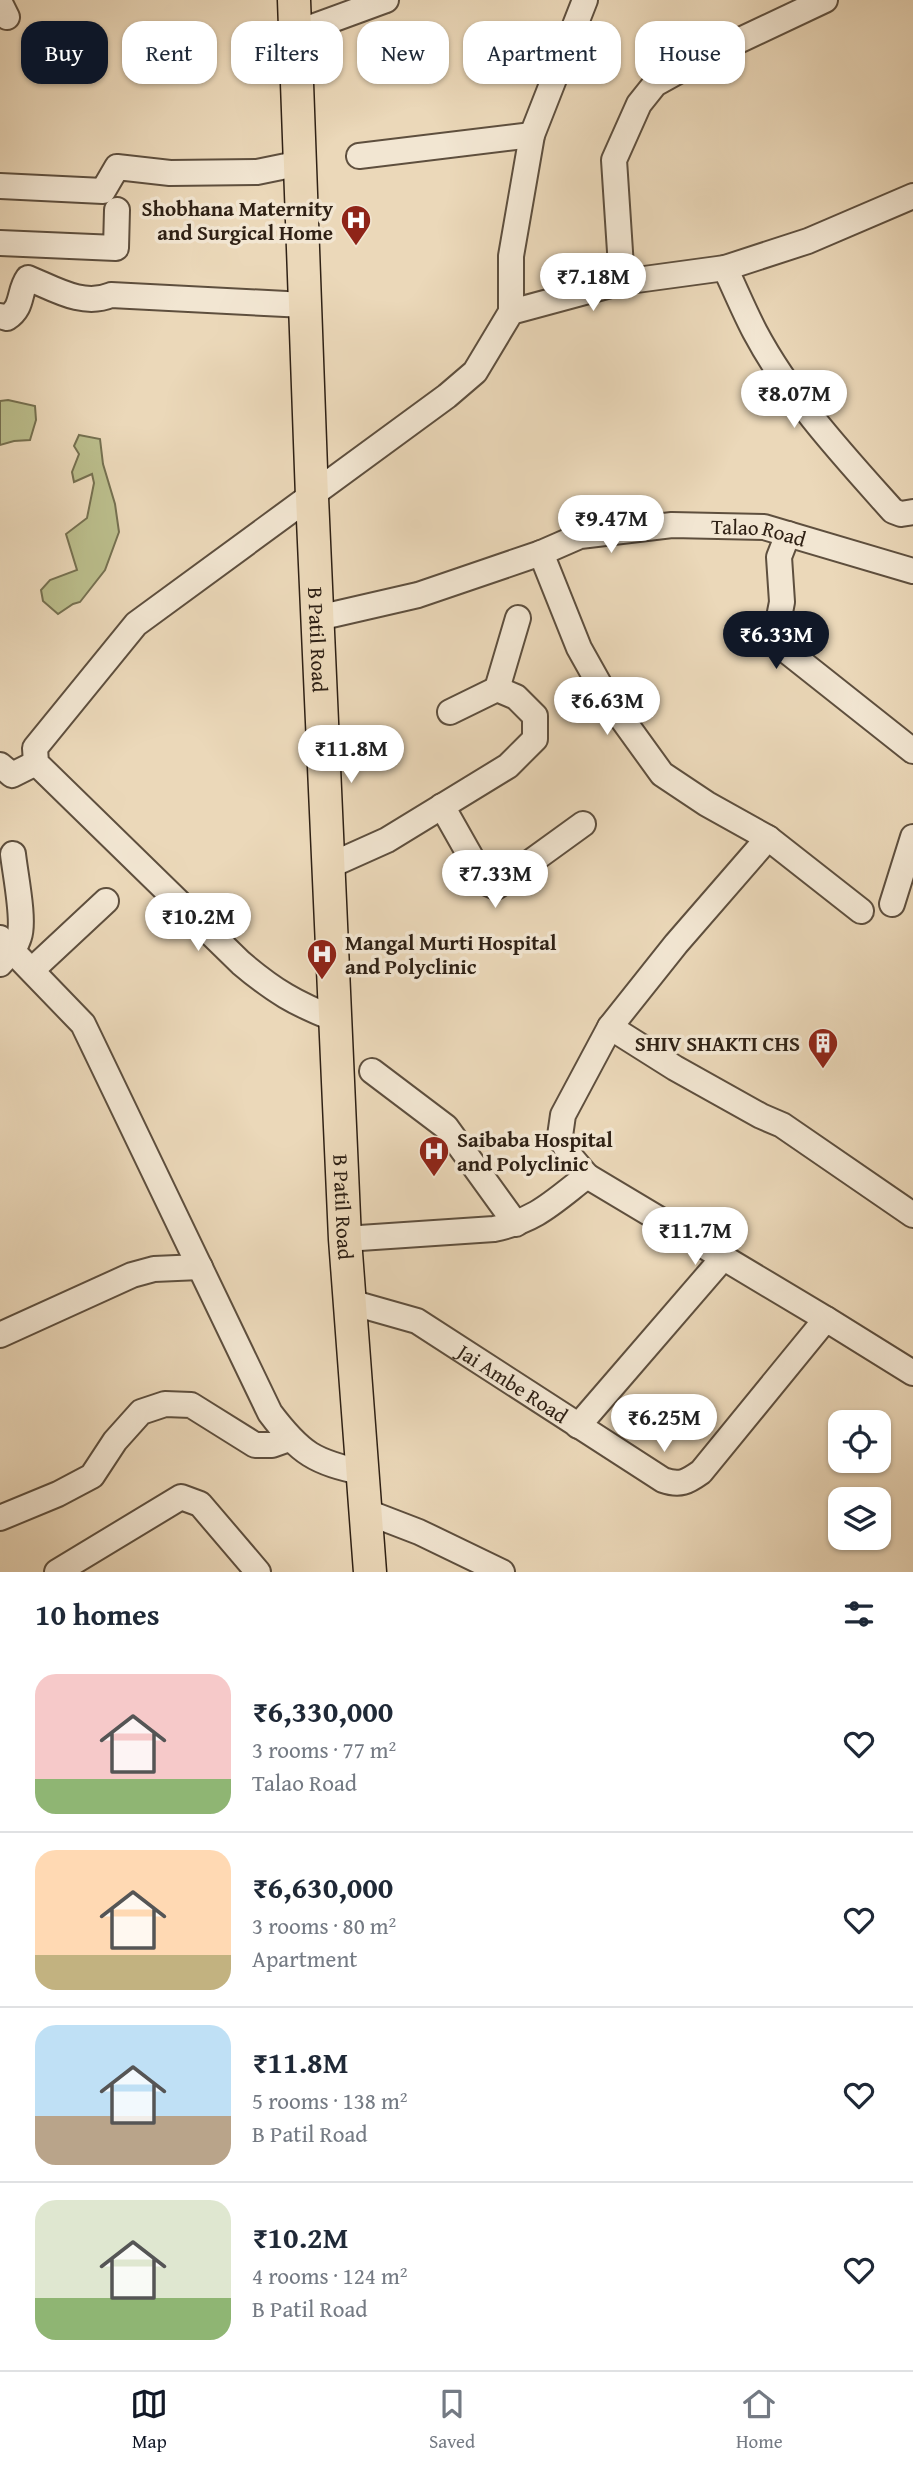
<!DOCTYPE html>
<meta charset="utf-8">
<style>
body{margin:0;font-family:"Gentium Book Plus",serif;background:#f2f2f3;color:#1f2937;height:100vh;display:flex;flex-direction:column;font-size:26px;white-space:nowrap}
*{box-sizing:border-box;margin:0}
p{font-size:23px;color:#747a83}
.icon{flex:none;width:38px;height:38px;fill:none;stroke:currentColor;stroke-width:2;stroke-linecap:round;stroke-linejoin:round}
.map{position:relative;height:1572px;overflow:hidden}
.drawer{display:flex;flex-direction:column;background:#fff;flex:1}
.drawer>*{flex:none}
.hud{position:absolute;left:21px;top:21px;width:872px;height:63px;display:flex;gap:14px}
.fabs{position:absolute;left:828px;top:1410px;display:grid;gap:14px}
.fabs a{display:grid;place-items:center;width:63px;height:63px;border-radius:14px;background:#fff;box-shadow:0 2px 5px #0004;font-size:35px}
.price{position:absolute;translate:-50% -60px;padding:0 16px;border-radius:24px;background:#fff;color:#222;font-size:23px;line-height:46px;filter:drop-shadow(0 2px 4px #0008)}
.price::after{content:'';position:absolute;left:50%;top:42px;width:21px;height:16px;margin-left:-10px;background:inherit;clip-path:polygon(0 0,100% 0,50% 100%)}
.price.on{background:#111827;color:#fff}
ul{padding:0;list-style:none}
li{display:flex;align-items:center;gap:21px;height:175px;padding:0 35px}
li+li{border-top:2px solid #e0e1e3}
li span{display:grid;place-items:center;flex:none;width:196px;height:140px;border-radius:21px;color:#555}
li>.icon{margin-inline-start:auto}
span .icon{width:84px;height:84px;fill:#fffc;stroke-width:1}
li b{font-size:30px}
h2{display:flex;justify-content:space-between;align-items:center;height:84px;padding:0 35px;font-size:30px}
.pill{padding:0 24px;border-radius:21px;background:#fff;box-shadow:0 2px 5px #0004;font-size:24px;line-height:63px}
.pill.on{background:#111827;color:#fff}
.dock{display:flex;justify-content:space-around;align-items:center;height:98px;border-top:2px solid #e0e1e3;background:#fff;font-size:19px;color:#747a83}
.dock a{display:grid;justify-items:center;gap:4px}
.dock .on{color:#111827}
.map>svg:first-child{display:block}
.green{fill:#bbbe8c;stroke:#757050;stroke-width:2}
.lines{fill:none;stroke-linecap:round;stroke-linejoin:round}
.minor-casing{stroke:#5e4f3e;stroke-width:28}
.major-casing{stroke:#2f2115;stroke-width:35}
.minor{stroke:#f2e6d2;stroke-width:24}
.major{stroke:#ebd8b9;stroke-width:32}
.labels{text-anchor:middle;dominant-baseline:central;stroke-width:7;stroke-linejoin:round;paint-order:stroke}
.poi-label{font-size:21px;font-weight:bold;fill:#2f2115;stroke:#f2e6d2;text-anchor:end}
.street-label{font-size:21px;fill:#2f2115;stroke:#f2e6d2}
</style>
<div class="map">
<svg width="913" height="1572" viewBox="0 0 913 1572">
<rect width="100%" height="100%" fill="#ebd8b9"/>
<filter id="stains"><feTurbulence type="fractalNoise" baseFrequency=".00286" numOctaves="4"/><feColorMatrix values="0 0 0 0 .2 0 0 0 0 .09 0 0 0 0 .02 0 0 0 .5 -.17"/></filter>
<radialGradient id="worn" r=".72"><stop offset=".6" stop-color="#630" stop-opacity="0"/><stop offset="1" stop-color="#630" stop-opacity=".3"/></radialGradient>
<!-- green -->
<g class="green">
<polygon points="8,400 35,406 36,420 30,440 14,441 0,445 0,401"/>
<polygon points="79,435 100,439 103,464 115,504 119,532 105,570 80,602 73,604 58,614 43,601 41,590 50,580 77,570 66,534 87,518 94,483 92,474 74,482 72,472 79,454 74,446"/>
</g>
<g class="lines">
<!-- minor casing -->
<g class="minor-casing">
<g id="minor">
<polyline points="0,3 7,17"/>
<polyline points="296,33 386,0"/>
<polyline points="359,156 532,135"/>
<polyline points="0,186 103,191 117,167 170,173 257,172 301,163"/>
<polyline points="0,243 116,248 117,210"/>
<path d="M 725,268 C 735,289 744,311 755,332 C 790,398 843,455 893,511 L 901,514 L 913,512"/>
<polyline points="622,282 614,160 639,104 655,84 700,59 825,0"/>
<polyline points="511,312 511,256 532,135 585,0"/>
<path d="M 0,316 L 7,318 C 24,307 18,292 28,278 C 55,289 83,307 111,295 L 305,305"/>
<polyline points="788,534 779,557 782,602 775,638 783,648 913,751"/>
<polyline points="541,553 579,648 607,698 662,774 707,804 768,838"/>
<path id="s1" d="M 318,618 L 418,595 L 541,553 L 580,536 L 672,525 L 764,527 L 913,571"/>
<polyline points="497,689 518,618"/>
<polyline points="0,765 12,775 36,763"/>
<polyline points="442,806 481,875 485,882 496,887 583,824"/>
<polyline points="329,866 387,840 508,766 535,739 535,716 516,697 497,689 450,712"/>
<polyline points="892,904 913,837"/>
<path d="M 0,938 L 83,1024 L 270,1413 C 301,1454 314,1462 365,1473"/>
<path d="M 0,964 C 7,956 16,948 19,937 C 25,921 15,873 13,854"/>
<polyline points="32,970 106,901"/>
<path d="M 335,1019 C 296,1004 274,991 241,963 L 36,763 L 35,748 L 136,624 L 447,396 L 475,372 L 511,312 L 622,282 L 725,268 L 808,241 L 913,196"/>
<polyline points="610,1027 675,1068 761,1116 782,1125 913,1215"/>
<polyline points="372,1071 446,1127 516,1224"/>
<polyline points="587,1176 826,1319"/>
<path d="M 345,1239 L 494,1229 C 537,1220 553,1202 587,1176 L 570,1156 L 560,1136 L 563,1115 L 610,1027 L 676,944 L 768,838 L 861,911"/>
<path id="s2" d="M 350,1302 L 417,1321 L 663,1480 C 680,1486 687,1482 701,1472 L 826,1319 L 913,1373"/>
<polyline points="0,1335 132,1275 154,1269 200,1267"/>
<polyline points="578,1426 723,1258"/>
<polyline points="367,1512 419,1532 502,1572"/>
<polyline points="0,1518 58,1494 92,1476 115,1441 141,1412 165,1404 191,1405 255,1445 272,1445 289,1439"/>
<polyline points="57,1572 181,1497 200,1504 258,1572"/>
</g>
</g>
<!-- major casing -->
<g class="major-casing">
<g id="major">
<path id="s3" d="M 294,0 L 312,497 L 345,1239 L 370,1572"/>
</g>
</g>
<!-- minor -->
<use href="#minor" class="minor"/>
<!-- major -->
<use href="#major" class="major"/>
</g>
<!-- icons -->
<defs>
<g id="hospital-pin" transform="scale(1.575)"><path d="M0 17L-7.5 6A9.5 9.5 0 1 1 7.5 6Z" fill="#8f2418" stroke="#f2e6d2"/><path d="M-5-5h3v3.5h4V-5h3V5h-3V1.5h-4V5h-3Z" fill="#fff"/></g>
<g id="building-pin" transform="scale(1.575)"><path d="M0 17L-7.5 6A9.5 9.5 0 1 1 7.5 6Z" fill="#8f2418" stroke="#f2e6d2"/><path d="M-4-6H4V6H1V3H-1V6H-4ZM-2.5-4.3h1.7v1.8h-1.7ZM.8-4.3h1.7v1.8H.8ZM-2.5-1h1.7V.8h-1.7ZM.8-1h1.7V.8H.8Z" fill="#fff"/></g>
</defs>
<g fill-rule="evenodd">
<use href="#hospital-pin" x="356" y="220"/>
<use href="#hospital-pin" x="322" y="954"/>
<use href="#building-pin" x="823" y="1043"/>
<use href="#hospital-pin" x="434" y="1151"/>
</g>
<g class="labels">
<!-- poi labels -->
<g class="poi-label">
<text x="333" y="208">Shobhana Maternity<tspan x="333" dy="24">and Surgical Home</tspan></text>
<text x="345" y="942" text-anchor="start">Mangal Murti Hospital<tspan x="345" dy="24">and Polyclinic</tspan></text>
<text x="800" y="1043">SHIV SHAKTI CHS</text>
<text x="457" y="1139" text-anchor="start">Saibaba Hospital<tspan x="457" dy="24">and Polyclinic</tspan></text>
</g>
<!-- street labels -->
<g class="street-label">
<text stroke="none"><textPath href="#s1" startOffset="455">Talao Road</textPath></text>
<text stroke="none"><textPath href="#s3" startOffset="640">B Patil Road</textPath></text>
<text stroke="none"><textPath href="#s3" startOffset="1208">B Patil Road</textPath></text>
<text stroke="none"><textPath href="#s2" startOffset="184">Jai Ambe Road</textPath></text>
</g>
</g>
<rect width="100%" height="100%" filter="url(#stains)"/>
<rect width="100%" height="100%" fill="url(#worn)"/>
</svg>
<div class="fabs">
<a><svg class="icon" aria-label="locate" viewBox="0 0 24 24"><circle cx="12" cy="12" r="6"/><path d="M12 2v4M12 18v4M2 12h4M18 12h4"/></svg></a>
<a><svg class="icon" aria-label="layers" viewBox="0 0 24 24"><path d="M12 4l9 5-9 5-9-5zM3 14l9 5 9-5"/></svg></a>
</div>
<b class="price" style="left:593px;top:313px">₹7.18M</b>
<b class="price" style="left:794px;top:430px">₹8.07M</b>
<b class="price" style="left:611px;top:555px">₹9.47M</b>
<b class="price on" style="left:776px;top:671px">₹6.33M</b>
<b class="price" style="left:607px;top:737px">₹6.63M</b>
<b class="price" style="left:351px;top:785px">₹11.8M</b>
<b class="price" style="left:495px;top:910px">₹7.33M</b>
<b class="price" style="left:198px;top:953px">₹10.2M</b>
<b class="price" style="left:695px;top:1267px">₹11.7M</b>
<b class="price" style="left:664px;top:1454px">₹6.25M</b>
<div class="hud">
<a class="pill on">Buy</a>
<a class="pill">Rent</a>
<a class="pill">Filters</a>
<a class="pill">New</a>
<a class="pill">Apartment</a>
<a class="pill">House</a>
</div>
</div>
<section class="drawer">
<h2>10 homes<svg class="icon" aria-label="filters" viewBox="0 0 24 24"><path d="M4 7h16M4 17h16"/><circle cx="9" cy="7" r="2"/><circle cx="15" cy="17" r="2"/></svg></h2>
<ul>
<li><span style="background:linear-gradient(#f6c9c9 75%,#8fb573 0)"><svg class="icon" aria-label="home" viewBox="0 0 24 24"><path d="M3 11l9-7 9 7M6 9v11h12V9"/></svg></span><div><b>₹6,330,000</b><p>3 rooms · 77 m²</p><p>Talao Road</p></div><svg class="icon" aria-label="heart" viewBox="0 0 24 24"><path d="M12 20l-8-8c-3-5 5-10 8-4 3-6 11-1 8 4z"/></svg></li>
<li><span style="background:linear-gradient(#ffd9b3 75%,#c2b280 0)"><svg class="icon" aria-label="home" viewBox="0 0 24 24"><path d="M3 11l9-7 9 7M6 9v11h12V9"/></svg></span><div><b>₹6,630,000</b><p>3 rooms · 80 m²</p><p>Apartment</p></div><svg class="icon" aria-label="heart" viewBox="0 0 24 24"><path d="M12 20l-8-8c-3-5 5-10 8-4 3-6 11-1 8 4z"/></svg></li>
<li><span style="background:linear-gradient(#bfe0f5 65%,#b9a48a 0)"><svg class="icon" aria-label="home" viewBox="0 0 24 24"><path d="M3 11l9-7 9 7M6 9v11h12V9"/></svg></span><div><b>₹11.8M</b><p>5 rooms · 138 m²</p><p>B Patil Road</p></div><svg class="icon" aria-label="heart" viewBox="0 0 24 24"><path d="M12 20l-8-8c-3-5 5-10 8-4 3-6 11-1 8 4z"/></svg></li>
<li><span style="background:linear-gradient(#dfe7d0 70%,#8fb573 0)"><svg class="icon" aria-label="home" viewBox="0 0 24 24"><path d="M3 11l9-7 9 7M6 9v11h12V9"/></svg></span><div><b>₹10.2M</b><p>4 rooms · 124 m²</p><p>B Patil Road</p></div><svg class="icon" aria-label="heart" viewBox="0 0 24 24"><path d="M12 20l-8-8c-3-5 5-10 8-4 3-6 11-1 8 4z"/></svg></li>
</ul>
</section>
<nav class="dock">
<a class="on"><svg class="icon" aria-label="map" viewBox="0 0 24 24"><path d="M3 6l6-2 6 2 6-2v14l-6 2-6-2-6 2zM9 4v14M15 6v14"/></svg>Map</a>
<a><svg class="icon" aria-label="saved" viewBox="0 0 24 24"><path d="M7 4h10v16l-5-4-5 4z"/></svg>Saved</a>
<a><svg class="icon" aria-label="home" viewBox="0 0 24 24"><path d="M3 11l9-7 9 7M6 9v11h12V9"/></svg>Home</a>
</nav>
